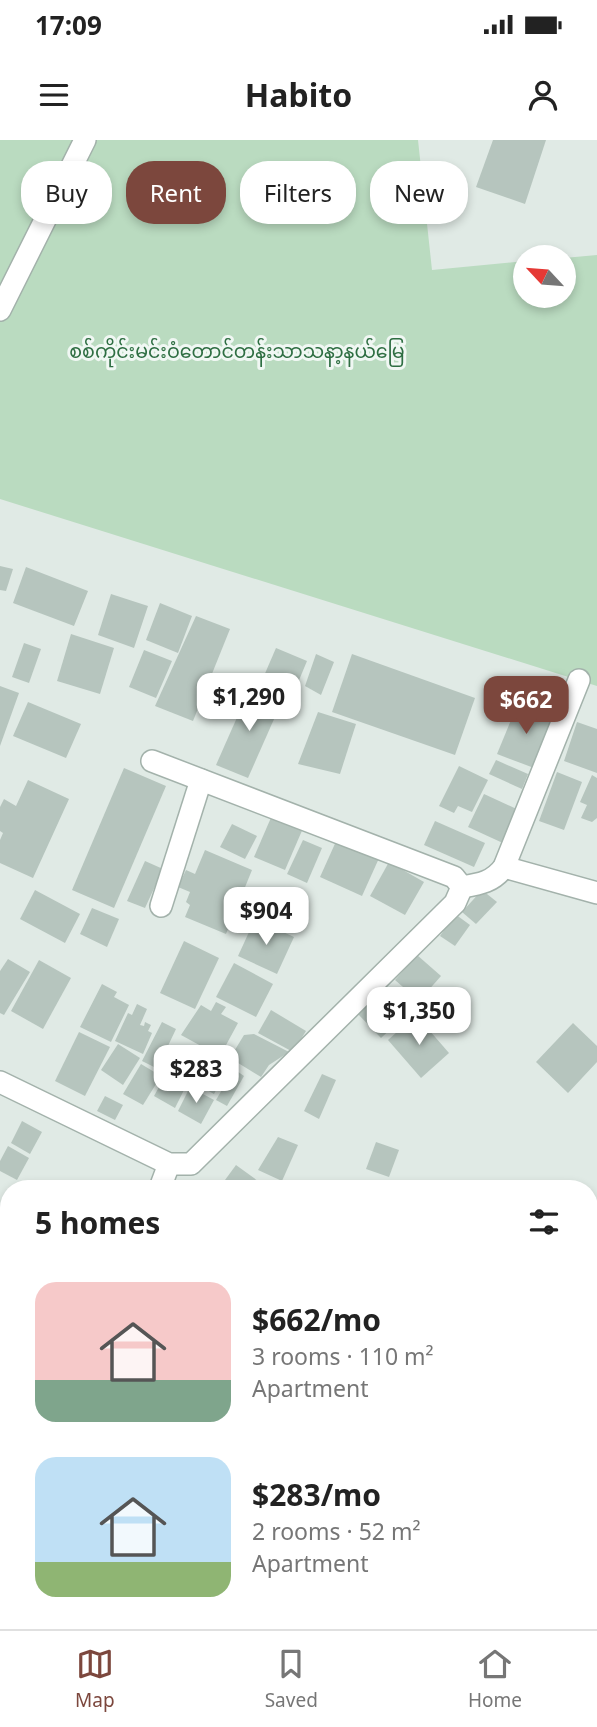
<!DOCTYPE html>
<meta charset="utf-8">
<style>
body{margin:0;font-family:"Noto Sans","Noto Sans Myanmar",sans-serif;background:#f6f6f6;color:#222;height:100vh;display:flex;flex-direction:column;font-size:26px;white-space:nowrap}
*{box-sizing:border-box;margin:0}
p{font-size:23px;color:#767676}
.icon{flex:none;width:38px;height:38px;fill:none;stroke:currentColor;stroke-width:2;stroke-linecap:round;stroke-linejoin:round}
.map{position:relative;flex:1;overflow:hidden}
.sheet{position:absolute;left:0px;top:1040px;width:598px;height:450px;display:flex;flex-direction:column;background:#fff;border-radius:28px 28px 0 0;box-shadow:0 4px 10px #0003}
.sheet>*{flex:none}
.banner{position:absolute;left:21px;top:21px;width:556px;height:63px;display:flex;gap:14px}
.needle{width:46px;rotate:296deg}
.tools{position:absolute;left:513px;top:105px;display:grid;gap:14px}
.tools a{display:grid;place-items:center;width:63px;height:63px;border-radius:50%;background:#fff;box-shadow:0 4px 10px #0003;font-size:35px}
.price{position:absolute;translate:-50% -60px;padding:0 16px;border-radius:14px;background:#fff;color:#222;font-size:23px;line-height:46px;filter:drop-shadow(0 2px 4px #0008)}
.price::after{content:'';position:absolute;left:50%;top:42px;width:21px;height:16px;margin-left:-10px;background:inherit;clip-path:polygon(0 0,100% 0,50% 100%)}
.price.on{background:#7c473d;color:#fff}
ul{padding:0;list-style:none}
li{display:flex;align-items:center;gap:21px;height:175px;padding:0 35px}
li span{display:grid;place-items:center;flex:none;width:196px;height:140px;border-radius:21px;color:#555}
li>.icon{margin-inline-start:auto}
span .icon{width:84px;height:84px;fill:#fffc;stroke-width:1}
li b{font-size:30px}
h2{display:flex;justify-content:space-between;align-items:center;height:84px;padding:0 35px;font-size:30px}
.pill{padding:0 24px;border-radius:28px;background:#fff;box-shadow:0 4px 10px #0003;font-size:24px;line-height:63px}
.pill.on{background:#7c473d;color:#fff}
.status{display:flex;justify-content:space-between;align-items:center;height:49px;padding:0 35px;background:#fff;direction:ltr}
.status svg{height:19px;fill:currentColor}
header{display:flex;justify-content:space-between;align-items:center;height:91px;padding:0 35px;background:#fff;font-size:32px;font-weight:700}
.tabs{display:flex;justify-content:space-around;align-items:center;height:98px;border-top:2px solid #e0e0e0;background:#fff;font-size:19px;color:#767676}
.tabs a{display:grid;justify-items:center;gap:4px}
.tabs .on{color:#7c473d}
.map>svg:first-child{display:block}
.green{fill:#badbc0}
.building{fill:#b6c5be}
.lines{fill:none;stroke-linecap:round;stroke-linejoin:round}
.street-casing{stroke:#a3b2ab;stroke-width:24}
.street{stroke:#fff;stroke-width:21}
.labels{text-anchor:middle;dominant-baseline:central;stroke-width:6;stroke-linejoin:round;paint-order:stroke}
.park-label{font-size:19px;fill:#2e6e42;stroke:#f0f7f3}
</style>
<div class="status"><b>17:09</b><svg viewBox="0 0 49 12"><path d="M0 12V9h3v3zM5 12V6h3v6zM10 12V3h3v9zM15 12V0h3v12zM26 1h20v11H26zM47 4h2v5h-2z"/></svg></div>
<header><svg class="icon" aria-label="menu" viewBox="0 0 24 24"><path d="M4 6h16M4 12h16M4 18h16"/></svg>Habito<svg class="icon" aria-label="person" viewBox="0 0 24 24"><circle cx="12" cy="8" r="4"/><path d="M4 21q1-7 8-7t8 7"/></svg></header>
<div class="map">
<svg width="597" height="1489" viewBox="0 0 597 1489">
<rect width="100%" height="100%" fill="#e0eae5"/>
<!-- green -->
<g class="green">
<polygon points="0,0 418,0 432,130 525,121 525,156 564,156 564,118 597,115 597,546 0,359"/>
<polygon points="597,1066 597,1369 590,1365 590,1075"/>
</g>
<!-- building -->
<g class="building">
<polygon points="493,0 546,0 525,64 476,47"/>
<polygon points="0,426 13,429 6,451 0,450"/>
<polygon points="26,427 88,451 74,486 13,463"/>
<polygon points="111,454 148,466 134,508 98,495"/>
<polygon points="160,463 192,476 178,513 146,500"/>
<polygon points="196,476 230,489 193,581 155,566"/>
<polygon points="71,494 114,508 100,554 57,541"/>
<polygon points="24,503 41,509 29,543 12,537"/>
<polygon points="276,508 307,521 292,557 260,545"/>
<polygon points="144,510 172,521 156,558 129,547"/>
<polygon points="316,514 334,522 321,555 305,546"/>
<polygon points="352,514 475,558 455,615 332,572"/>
<polygon points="0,546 19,553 0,606"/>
<polygon points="250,548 282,561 248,638 216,625"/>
<polygon points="28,562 81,584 66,618 13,596"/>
<polygon points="518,563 554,578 534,628 497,614"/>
<polygon points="318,572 356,584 340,634 298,624"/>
<polygon points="577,582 597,589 597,633 564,621"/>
<polygon points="496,620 528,634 522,649 489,634"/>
<polygon points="459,626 488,640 472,672 458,666 454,673 439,666"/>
<polygon points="124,628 166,646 114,768 72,750"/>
<polygon points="557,632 582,642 564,690 539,681"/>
<polygon points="592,635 597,638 597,678 592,682 581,678 587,665 580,662"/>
<polygon points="28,640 69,659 33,738 0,723 0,700 3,693 0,691 0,667 4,659 16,666"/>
<polygon points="484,654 521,671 505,704 468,687"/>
<polygon points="273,673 304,686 285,730 254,717"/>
<polygon points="435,681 485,703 474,727 424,705"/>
<polygon points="232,684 257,696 245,719 220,707"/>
<polygon points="338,697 380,716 362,756 320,737"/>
<polygon points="303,700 322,708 307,743 287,734"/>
<polygon points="205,710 252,730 226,794 185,777 190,765 186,762 190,752 178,747 186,730 195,734"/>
<polygon points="145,721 163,729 145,768 127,761"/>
<polygon points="389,722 424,742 405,775 370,756"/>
<polygon points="35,750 80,774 65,803 20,779"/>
<polygon points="482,750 497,762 476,784 462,772"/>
<polygon points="92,768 119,779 107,807 80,794"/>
<polygon points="455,774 470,785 455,806 440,796"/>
<polygon points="255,779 294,797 277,834 238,816"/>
<polygon points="184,801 219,818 195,869 160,853"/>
<polygon points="417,815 441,836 419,861 395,840"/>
<polygon points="8,819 30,832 4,875 0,873 0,831"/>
<polygon points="39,820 71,838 43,889 11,871"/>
<polygon points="234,823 273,844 256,877 216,857"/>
<polygon points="102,844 117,852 114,857 129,865 111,902 80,887"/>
<polygon points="385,847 409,872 381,898 357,873"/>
<polygon points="216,862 226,867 221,874 238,883 225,907 215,908 212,912 181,895 201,865 211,871"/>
<polygon points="137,864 147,869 140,885 144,886 145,882 151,885 148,891 152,893 143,914 115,901 128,873 132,875"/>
<polygon points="271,870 306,891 293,912 258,893"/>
<polygon points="416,875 449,913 421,938 388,900"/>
<polygon points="162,882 176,889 167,908 174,912 164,932 142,921"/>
<polygon points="573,883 597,906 597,922 568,953 536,922"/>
<polygon points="79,892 110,907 85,956 55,941"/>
<polygon points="254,894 289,912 269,925 261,937 230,918 244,895"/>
<polygon points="118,904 140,918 123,945 101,930"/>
<polygon points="210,913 230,924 214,954 194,943"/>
<polygon points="186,918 197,924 175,968 154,956 173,922 181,927"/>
<polygon points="141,924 161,936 143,965 123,954"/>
<polygon points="234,929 244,936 227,966 216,960"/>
<polygon points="322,934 336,940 319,979 304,971"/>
<polygon points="190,947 214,960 201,984 178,971"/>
<polygon points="105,956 123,965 115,980 97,971"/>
<polygon points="22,981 42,992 30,1014 11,1003"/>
<polygon points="278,997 298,1005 282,1041 258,1030"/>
<polygon points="376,1002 399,1010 389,1037 366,1029"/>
<polygon points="8,1006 29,1018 17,1040 0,1031 0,1021"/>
<polygon points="236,1025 262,1044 258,1048 237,1048 225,1040"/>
<polygon points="0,1110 9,1115 9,1150 0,1146"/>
<polygon points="9,1267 9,1299 0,1295"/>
<polygon points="1,1416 9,1420 9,1451 0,1446"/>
<polygon points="0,1461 9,1463 8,1489 0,1489"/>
<polygon points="22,1480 60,1480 58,1489 20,1489"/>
<polygon points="79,1480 102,1480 106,1482 103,1489 75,1489"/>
<polygon points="150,1480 183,1480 180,1489"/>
<polygon points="428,1480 467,1480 464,1489 434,1489 426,1486"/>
</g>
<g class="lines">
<!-- street casing -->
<g class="street-casing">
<g id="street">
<polyline points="0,170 85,0"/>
<polyline points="152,621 454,737 462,747"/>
<polyline points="504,727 597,753"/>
<path d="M 462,747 C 480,744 493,742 504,727 L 579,540"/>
<polyline points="161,766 201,640"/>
<polyline points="0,942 169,1024 191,1024 455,763 462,747"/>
<polyline points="160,1048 169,1024"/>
<polyline points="0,1378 9,1382"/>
<polyline points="220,1480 238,1489"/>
</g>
</g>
<!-- street -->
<use href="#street" class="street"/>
</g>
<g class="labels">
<!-- park labels -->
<g class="park-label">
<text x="237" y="211">စစ်ကိုင်းမင်းဝံတောင်တန်းသာသနာ့နယ်မြေ</text>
</g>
</g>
</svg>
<div class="tools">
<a><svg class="needle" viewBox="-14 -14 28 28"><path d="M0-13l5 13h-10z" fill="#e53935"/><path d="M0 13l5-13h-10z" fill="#767676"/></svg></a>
</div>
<b class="price" style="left:249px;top:593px">$1,290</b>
<b class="price on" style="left:526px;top:596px">$662</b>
<b class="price" style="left:266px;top:807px">$904</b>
<b class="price" style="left:419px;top:907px">$1,350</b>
<b class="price" style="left:196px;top:965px">$283</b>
<div class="banner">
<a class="pill">Buy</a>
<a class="pill on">Rent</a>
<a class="pill">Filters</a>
<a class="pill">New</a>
</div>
<section class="sheet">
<h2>5 homes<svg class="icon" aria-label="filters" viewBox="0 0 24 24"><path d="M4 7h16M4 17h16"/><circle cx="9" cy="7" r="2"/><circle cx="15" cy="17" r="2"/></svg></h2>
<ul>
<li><span style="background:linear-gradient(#f6c9c9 70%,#7fa58c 0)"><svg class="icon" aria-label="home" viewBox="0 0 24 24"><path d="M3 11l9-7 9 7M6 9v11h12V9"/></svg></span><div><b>$662/mo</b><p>3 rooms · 110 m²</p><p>Apartment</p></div></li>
<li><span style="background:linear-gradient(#bfe0f5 75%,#8fb573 0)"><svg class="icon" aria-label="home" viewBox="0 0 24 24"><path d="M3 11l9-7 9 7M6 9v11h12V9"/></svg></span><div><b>$283/mo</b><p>2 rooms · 52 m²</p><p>Apartment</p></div></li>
</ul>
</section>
</div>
<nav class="tabs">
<a class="on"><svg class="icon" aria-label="map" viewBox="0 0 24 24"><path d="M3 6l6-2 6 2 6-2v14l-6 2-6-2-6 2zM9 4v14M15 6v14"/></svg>Map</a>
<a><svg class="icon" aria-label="saved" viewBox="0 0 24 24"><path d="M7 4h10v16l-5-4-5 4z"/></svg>Saved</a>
<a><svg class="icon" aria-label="home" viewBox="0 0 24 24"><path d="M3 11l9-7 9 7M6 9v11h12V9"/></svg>Home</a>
</nav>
